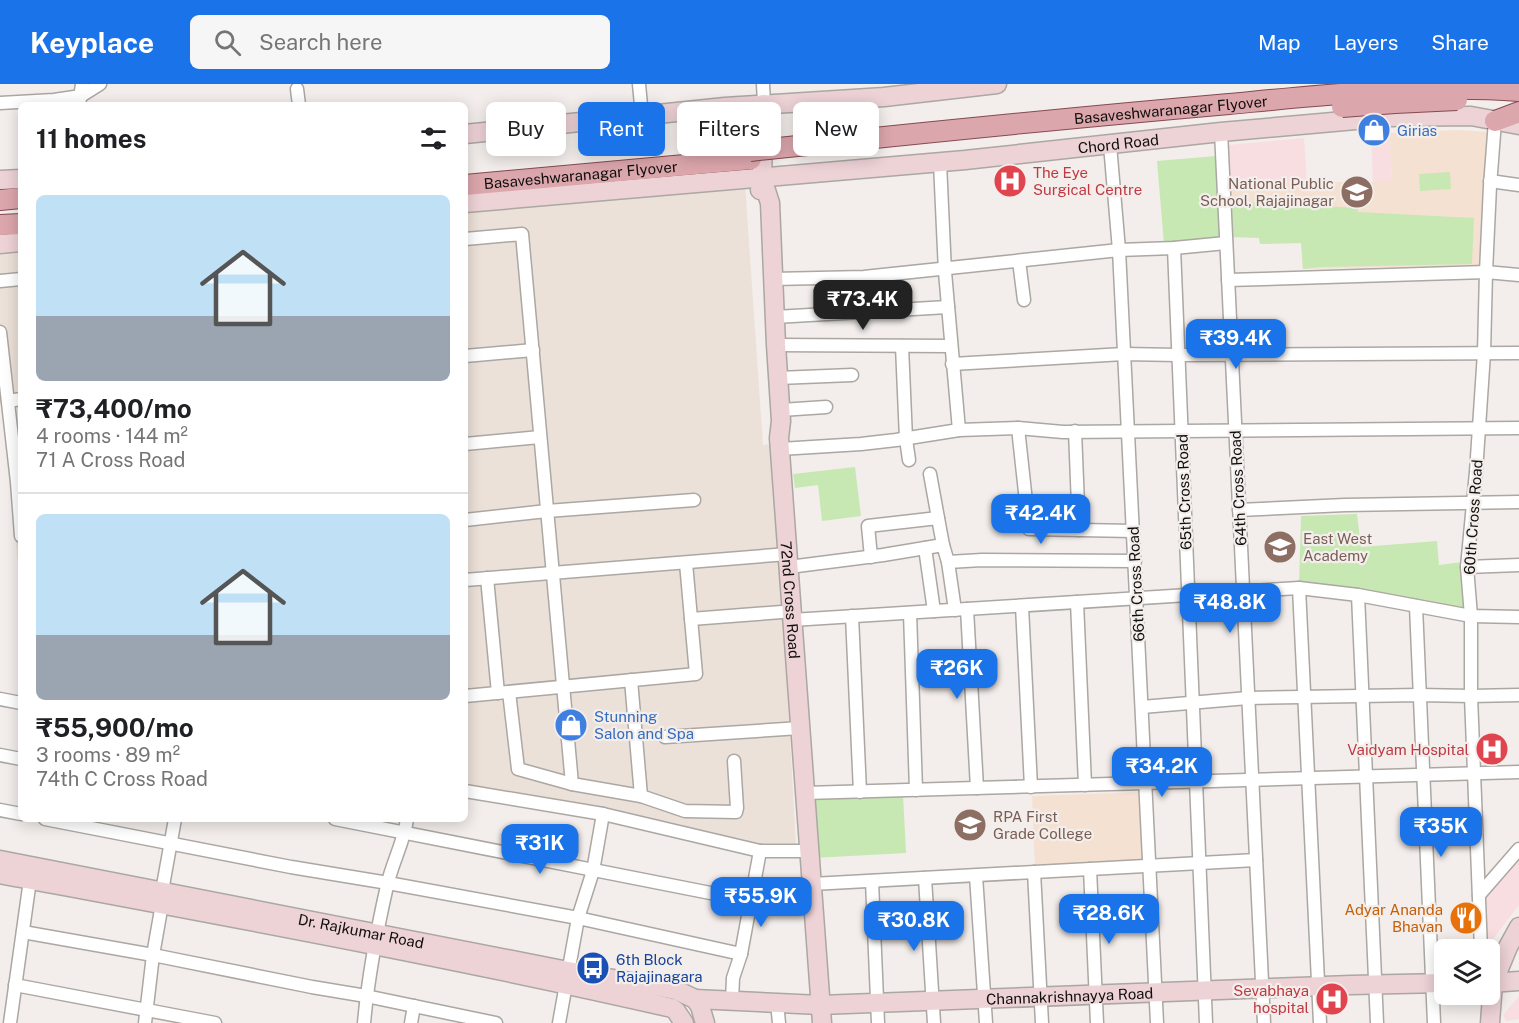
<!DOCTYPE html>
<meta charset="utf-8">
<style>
body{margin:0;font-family:"Public Sans",sans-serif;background:#f6f6f6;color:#202124;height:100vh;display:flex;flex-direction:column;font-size:22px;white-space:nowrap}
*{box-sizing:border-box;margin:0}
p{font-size:20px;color:#757577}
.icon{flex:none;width:33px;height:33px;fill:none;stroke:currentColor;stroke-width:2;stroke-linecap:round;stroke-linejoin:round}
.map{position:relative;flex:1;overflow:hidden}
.side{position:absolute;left:18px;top:18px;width:450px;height:720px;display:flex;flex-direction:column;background:#fff;border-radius:9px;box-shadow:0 3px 15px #0003}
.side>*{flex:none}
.hud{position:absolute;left:486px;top:18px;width:570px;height:54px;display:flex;gap:12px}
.fabs{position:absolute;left:1434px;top:855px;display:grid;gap:12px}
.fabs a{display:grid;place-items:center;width:66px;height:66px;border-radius:9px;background:#fff;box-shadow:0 3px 15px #0003;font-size:30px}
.price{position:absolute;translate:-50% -51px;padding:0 14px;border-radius:12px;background:#1a73e8;color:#fff;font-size:20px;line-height:39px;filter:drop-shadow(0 2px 3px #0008)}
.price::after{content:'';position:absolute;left:50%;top:36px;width:18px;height:14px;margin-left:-9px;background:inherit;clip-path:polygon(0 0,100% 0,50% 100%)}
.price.on{background:#222;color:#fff}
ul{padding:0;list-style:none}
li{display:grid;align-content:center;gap:12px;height:318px;padding:0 18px}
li+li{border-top:2px solid #e0e0e0}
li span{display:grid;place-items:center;height:186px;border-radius:9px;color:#555}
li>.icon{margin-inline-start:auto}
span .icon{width:108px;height:108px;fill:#fffc;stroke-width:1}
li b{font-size:26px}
h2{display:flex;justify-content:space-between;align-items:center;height:72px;padding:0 18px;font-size:26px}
.pill{padding:0 21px;border-radius:9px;background:#fff;box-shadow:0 3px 15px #0003;font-size:21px;line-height:54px}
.pill.on{background:#1a73e8;color:#fff}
header{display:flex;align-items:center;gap:36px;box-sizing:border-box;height:84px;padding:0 30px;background:#1a73e8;color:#fff}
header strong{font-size:28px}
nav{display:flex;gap:33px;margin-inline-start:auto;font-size:21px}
.search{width:420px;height:54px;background:#f6f6f6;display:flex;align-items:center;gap:15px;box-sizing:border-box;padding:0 21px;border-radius:9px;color:#757577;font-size:22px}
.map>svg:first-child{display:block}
.commercial{fill:#f9dee1}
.built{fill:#ece1d8}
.education{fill:#f5e1d2}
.green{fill:#c7e8b2}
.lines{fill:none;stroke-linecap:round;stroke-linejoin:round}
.street-casing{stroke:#aba7a3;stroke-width:15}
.secondary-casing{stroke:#aba7a3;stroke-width:21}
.primary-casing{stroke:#844a51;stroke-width:22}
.street{stroke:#fff;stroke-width:12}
.secondary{stroke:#edd2d6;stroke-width:18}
.primary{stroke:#dba6ac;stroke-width:20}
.primary-bridge-casing{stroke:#844a51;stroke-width:22;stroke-linecap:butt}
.primary-bridge{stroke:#dba6ac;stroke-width:20}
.labels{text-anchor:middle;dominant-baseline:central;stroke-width:4.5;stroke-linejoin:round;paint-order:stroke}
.street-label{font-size:15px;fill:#100f0d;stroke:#f3eeeb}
.shop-label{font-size:15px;fill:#366cbe;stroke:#f3eeeb;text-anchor:start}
.health-label{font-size:15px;fill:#be3a42;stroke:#f3eeeb;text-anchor:end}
.education-label{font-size:15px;fill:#785e54;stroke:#f3eeeb;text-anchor:start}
.food-label{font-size:15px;fill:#c56008;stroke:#f3eeeb;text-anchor:end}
.transit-label{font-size:15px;fill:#164399;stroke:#f3eeeb;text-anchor:start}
</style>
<header>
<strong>Keyplace</strong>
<div class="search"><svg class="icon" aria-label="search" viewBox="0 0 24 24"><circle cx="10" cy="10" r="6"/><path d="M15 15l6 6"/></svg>Search here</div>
<nav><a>Map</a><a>Layers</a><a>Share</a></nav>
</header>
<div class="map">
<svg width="1519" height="939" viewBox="0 0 1519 939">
<rect width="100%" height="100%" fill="#f3eeeb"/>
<!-- commercial -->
<g class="commercial">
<polygon points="1389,49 1392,98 1373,98 1371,50"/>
<polygon points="1304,54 1307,98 1230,98 1227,61"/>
<polygon points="1519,767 1519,821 1493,855 1487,856 1485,809"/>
<polygon points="1519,912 1519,935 1506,937 1503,931"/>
</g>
<!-- built -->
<g class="built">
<polygon points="745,100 763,361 773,360 777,403 796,765 769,765 465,704 465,125"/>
<polygon points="21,169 21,513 0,290 0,171"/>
</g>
<!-- education -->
<g class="education">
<polygon points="1457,46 1488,48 1480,181 1303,185 1301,159 1260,160 1259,154 1232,153 1230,98 1392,98 1389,49"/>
<polygon points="1146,708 1149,780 1035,784 1032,712"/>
</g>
<!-- green -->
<g class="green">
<polygon points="1216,72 1223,155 1164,160 1157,77"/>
<polygon points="1450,88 1451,105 1420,107 1419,90"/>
<polygon points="1231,117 1358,124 1358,128 1474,134 1472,180 1322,183 1303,185 1301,159 1260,160 1259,154 1232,153"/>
<polygon points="855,383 861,432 822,437 818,401 795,404 793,390"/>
<polygon points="1357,430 1361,463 1437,457 1439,481 1462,478 1466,526 1299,501 1301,432"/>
<polygon points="903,710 906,769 813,774 810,715"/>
</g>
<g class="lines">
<!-- street casing -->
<g class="street-casing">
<g id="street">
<polyline points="639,0 642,32"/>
<polyline points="763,0 764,20"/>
<polyline points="297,5 299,21"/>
<polyline points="0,19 54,16 81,12 100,0"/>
<polyline points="79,21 82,0"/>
<polyline points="1221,48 1264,939"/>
<polyline points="1110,61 1119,166 1157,939"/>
<polyline points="940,79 945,188 959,346"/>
<polyline points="1490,97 1519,101"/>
<polyline points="465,155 522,150 572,700 641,712 685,727 736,728 737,724 734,677"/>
<polyline points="1174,164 1206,939"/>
<polyline points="1019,177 1024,216"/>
<polyline points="773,195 864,193 1119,166 1174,164 1226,159"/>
<polyline points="1228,196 1486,188 1519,191"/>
<polyline points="0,197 21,195"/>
<polyline points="775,233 948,223"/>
<polyline points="0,248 17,398 21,452"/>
<polyline points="776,261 951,262"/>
<polyline points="902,262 906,355 909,376"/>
<polyline points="465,272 533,266"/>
<polyline points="952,280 1124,270 1178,271 1519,269"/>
<polyline points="778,294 852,291"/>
<polyline points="8,317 21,315"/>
<polyline points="781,326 826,323"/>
<polyline points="1018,344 1029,445 1133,447"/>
<polyline points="1075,347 1079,446"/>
<polyline points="465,360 540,353"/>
<polyline points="780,365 861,360 896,356 959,346 1018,344 1063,348 1519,344"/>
<polyline points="930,390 938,434"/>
<polyline points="1239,426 1345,421 1519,418"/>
<polyline points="465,436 547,427 694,416"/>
<polyline points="925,464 934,527"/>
<polyline points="871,473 868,442 938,434 943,461"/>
<polyline points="948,478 982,476 1135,477"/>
<polyline points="789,483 883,471 943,461 948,478 955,526"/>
<polyline points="1467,483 1519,481"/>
<polyline points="487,494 498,609"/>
<polyline points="465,496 788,470"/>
<polyline points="1299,504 1320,939"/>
<polyline points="1358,511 1377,939"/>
<polyline points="1077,518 1085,701"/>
<polyline points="1022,522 1031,703"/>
<polyline points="1416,522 1434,939"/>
<polyline points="967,525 977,704"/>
<polyline points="910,529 916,706"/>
<polyline points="852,532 860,708"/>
<polyline points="691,535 782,528"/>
<polyline points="792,536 1299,504 1358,511 1471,532 1519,533"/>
<polyline points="631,596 641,712"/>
<polyline points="509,608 518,685 572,700"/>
<polyline points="465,612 696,590 686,479"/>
<polyline points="0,615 21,619"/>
<polyline points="1142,623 1248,614 1419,611 1471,612 1519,611"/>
<polyline points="665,653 800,644"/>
<polyline points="0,671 21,675"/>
<polyline points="465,707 603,730 760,767 809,767"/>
<polyline points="805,709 1519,688"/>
<polyline points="0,726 21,730"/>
<polyline points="45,735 291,783 388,799 578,834 741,870"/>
<polyline points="335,735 751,817"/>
<polyline points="1090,785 1097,939"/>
<polyline points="1034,788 1042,939"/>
<polyline points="976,792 986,939"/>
<polyline points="925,794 934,939"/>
<polyline points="872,797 878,939"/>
<polyline points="812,800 1256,776"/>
<polyline points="162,807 175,735"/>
<polyline points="1479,811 1519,765"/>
<polyline points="23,848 153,871 312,903 366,912 496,939"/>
<polyline points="1481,866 1471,612 1471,532 1467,483 1476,388 1484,269 1486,188 1490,102 1495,37"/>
<polyline points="15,901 215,939"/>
<polyline points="732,917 733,894 741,870 760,767"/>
<polyline points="777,919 779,939"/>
<polyline points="10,939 30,796"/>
<polyline points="145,939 153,871 162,820"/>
<path d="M 364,939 C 368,894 377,846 387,802 C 392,779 404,758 407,735"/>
<polyline points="411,939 414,922"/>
<polyline points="559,939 578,834 593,787 603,730"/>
</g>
</g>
<!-- secondary casing -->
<g class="secondary-casing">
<g id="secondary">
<polyline points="465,50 725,23 884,13 997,0"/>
<path id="s1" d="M 762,94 L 770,119 L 776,261 L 781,337 L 779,354 L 822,939"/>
<polyline points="0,96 21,95"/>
<polyline points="760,106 762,94 764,20"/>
<path id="s2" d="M 465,119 L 965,76 L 1221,48 L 1389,33 L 1471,32 L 1519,41"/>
<polyline points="0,160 21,158"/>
<path id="s3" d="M 0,776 L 568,887 L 676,906 L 695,915 L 700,922 L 705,939"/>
<path d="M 0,790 C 224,832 449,873 672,924 L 676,927 L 684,939"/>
<polyline points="1490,899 1519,897"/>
<path id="s4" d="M 695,915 L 820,921 L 1351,901 L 1444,899"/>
<polyline points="1490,939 1493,899 1508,863 1519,843"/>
</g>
</g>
<!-- primary casing -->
<g class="primary-casing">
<g id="primary">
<polyline points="1495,37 1519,28"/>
<path id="s5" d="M 465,101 L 751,75"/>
<polyline points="0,116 21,114"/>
<polyline points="0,141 21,140"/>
</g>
</g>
<!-- street -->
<use href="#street" class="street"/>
<!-- secondary -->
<use href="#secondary" class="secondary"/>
<!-- primary -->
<use href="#primary" class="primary"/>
<!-- primary-bridge casing -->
<g class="primary-bridge-casing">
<g id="primary-bridge">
<polyline points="1342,23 1395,19 1457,16"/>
<path id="s6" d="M 750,67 C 910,50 1069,34 1229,20 C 1324,11 1425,0 1519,7"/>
</g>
</g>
<!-- primary-bridge -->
<use href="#primary-bridge" class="primary-bridge"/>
</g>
<!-- icons -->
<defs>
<g id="shop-disc" transform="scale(1.725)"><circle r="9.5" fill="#3f7fe0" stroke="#f3eeeb"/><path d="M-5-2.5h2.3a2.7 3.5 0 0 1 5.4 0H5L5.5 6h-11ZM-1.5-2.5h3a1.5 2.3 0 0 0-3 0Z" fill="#fff"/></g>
<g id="hospital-disc" transform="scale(1.725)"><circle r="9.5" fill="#e0444e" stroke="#f3eeeb"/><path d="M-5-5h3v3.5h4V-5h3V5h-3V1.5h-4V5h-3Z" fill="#fff"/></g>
<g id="school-disc" transform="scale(1.725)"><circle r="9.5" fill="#8d6e63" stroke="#f3eeeb"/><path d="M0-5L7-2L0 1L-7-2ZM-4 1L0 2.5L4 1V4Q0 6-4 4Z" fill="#fff"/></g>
<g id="university-disc" transform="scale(1.725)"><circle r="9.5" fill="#8d6e63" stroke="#f3eeeb"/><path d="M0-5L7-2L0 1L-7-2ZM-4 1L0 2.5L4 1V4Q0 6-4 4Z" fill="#fff"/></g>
<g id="restaurant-disc" transform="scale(1.725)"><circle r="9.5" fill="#e8710a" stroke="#f3eeeb"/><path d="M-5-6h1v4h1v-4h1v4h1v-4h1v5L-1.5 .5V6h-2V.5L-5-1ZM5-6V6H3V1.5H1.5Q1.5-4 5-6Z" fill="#fff"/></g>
<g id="bus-disc" transform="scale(1.725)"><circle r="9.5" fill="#1a4fb4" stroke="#f3eeeb"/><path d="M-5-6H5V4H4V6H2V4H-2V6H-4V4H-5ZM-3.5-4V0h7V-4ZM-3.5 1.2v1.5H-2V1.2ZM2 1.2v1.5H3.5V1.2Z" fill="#fff"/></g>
</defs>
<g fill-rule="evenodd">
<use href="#shop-disc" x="1374" y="46"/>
<use href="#hospital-disc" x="1010" y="97"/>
<use href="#school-disc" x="1357" y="108"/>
<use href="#school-disc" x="1280" y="463"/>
<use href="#shop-disc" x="571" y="641"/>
<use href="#hospital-disc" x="1492" y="665"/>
<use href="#university-disc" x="970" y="741"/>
<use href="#restaurant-disc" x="1466" y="834"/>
<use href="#bus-disc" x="593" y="884"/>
<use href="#hospital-disc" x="1332" y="915"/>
</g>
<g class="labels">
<!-- street labels -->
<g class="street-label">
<text stroke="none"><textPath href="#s6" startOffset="423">Basaveshwaranagar Flyover</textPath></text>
<text stroke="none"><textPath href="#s2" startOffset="656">Chord Road</textPath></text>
<text stroke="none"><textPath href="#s5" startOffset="116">Basaveshwaranagar Flyover</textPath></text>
<text transform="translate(1238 404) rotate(-93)">64th Cross Road</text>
<text transform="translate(1184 408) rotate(-92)">65th Cross Road</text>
<text transform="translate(1473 433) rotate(-86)">60th Cross Road</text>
<text transform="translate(1136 500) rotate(-93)">66th Cross Road</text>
<text stroke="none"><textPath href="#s1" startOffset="424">72nd Cross Road</textPath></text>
<text stroke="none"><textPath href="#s3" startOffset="368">Dr. Rajkumar Road</textPath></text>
<text stroke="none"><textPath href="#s4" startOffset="375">Channakrishnayya Road</textPath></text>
</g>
<!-- shop labels -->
<g class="shop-label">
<text x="1397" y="46">Girias</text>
<text x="594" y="632">Stunning<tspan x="594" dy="17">Salon and Spa</tspan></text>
</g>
<!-- health labels -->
<g class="health-label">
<text x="1033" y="88" text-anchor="start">The Eye<tspan x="1033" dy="17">Surgical Centre</tspan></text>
<text x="1469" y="665">Vaidyam Hospital</text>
<text x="1309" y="906">Sevabhaya<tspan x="1309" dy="17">hospital</tspan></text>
</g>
<!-- education labels -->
<g class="education-label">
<text x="1334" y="99" text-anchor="end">National Public<tspan x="1334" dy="17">School, Rajajinagar</tspan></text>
<text x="1303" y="454">East West<tspan x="1303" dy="17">Academy</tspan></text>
<text x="993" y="732">RPA First<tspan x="993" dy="17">Grade College</tspan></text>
</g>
<!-- food labels -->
<g class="food-label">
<text x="1443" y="825">Adyar Ananda<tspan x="1443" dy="17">Bhavan</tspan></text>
</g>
<!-- transit labels -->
<g class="transit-label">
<text x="616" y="875">6th Block<tspan x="616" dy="17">Rajajinagara</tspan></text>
</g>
</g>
</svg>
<div class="fabs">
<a><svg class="icon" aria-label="layers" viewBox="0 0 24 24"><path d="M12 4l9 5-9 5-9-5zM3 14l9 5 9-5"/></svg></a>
</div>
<b class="price on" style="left:863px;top:247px">₹73.4K</b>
<b class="price" style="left:1236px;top:286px">₹39.4K</b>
<b class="price" style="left:1041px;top:461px">₹42.4K</b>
<b class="price" style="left:1230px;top:550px">₹48.8K</b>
<b class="price" style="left:957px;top:616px">₹26K</b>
<b class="price" style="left:1162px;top:714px">₹34.2K</b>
<b class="price" style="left:1441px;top:774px">₹35K</b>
<b class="price" style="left:540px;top:791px">₹31K</b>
<b class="price" style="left:761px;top:844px">₹55.9K</b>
<b class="price" style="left:1109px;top:861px">₹28.6K</b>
<b class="price" style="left:914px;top:868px">₹30.8K</b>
<div class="hud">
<a class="pill">Buy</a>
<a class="pill on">Rent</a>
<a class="pill">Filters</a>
<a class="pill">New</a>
</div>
<section class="side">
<h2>11 homes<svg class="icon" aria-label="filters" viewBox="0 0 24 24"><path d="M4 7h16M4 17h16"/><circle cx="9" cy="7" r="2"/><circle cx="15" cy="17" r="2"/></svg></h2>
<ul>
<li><span style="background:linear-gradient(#bfe0f5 65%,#9aa5b1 0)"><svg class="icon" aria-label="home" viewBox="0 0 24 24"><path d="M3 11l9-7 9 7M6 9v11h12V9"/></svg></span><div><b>₹73,400/mo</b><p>4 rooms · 144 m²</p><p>71 A Cross Road</p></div></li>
<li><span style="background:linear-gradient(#bfe0f5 65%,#9aa5b1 0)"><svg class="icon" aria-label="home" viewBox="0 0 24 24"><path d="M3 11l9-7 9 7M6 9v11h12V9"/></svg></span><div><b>₹55,900/mo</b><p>3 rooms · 89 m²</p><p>74th C Cross Road</p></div></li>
</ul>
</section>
</div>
